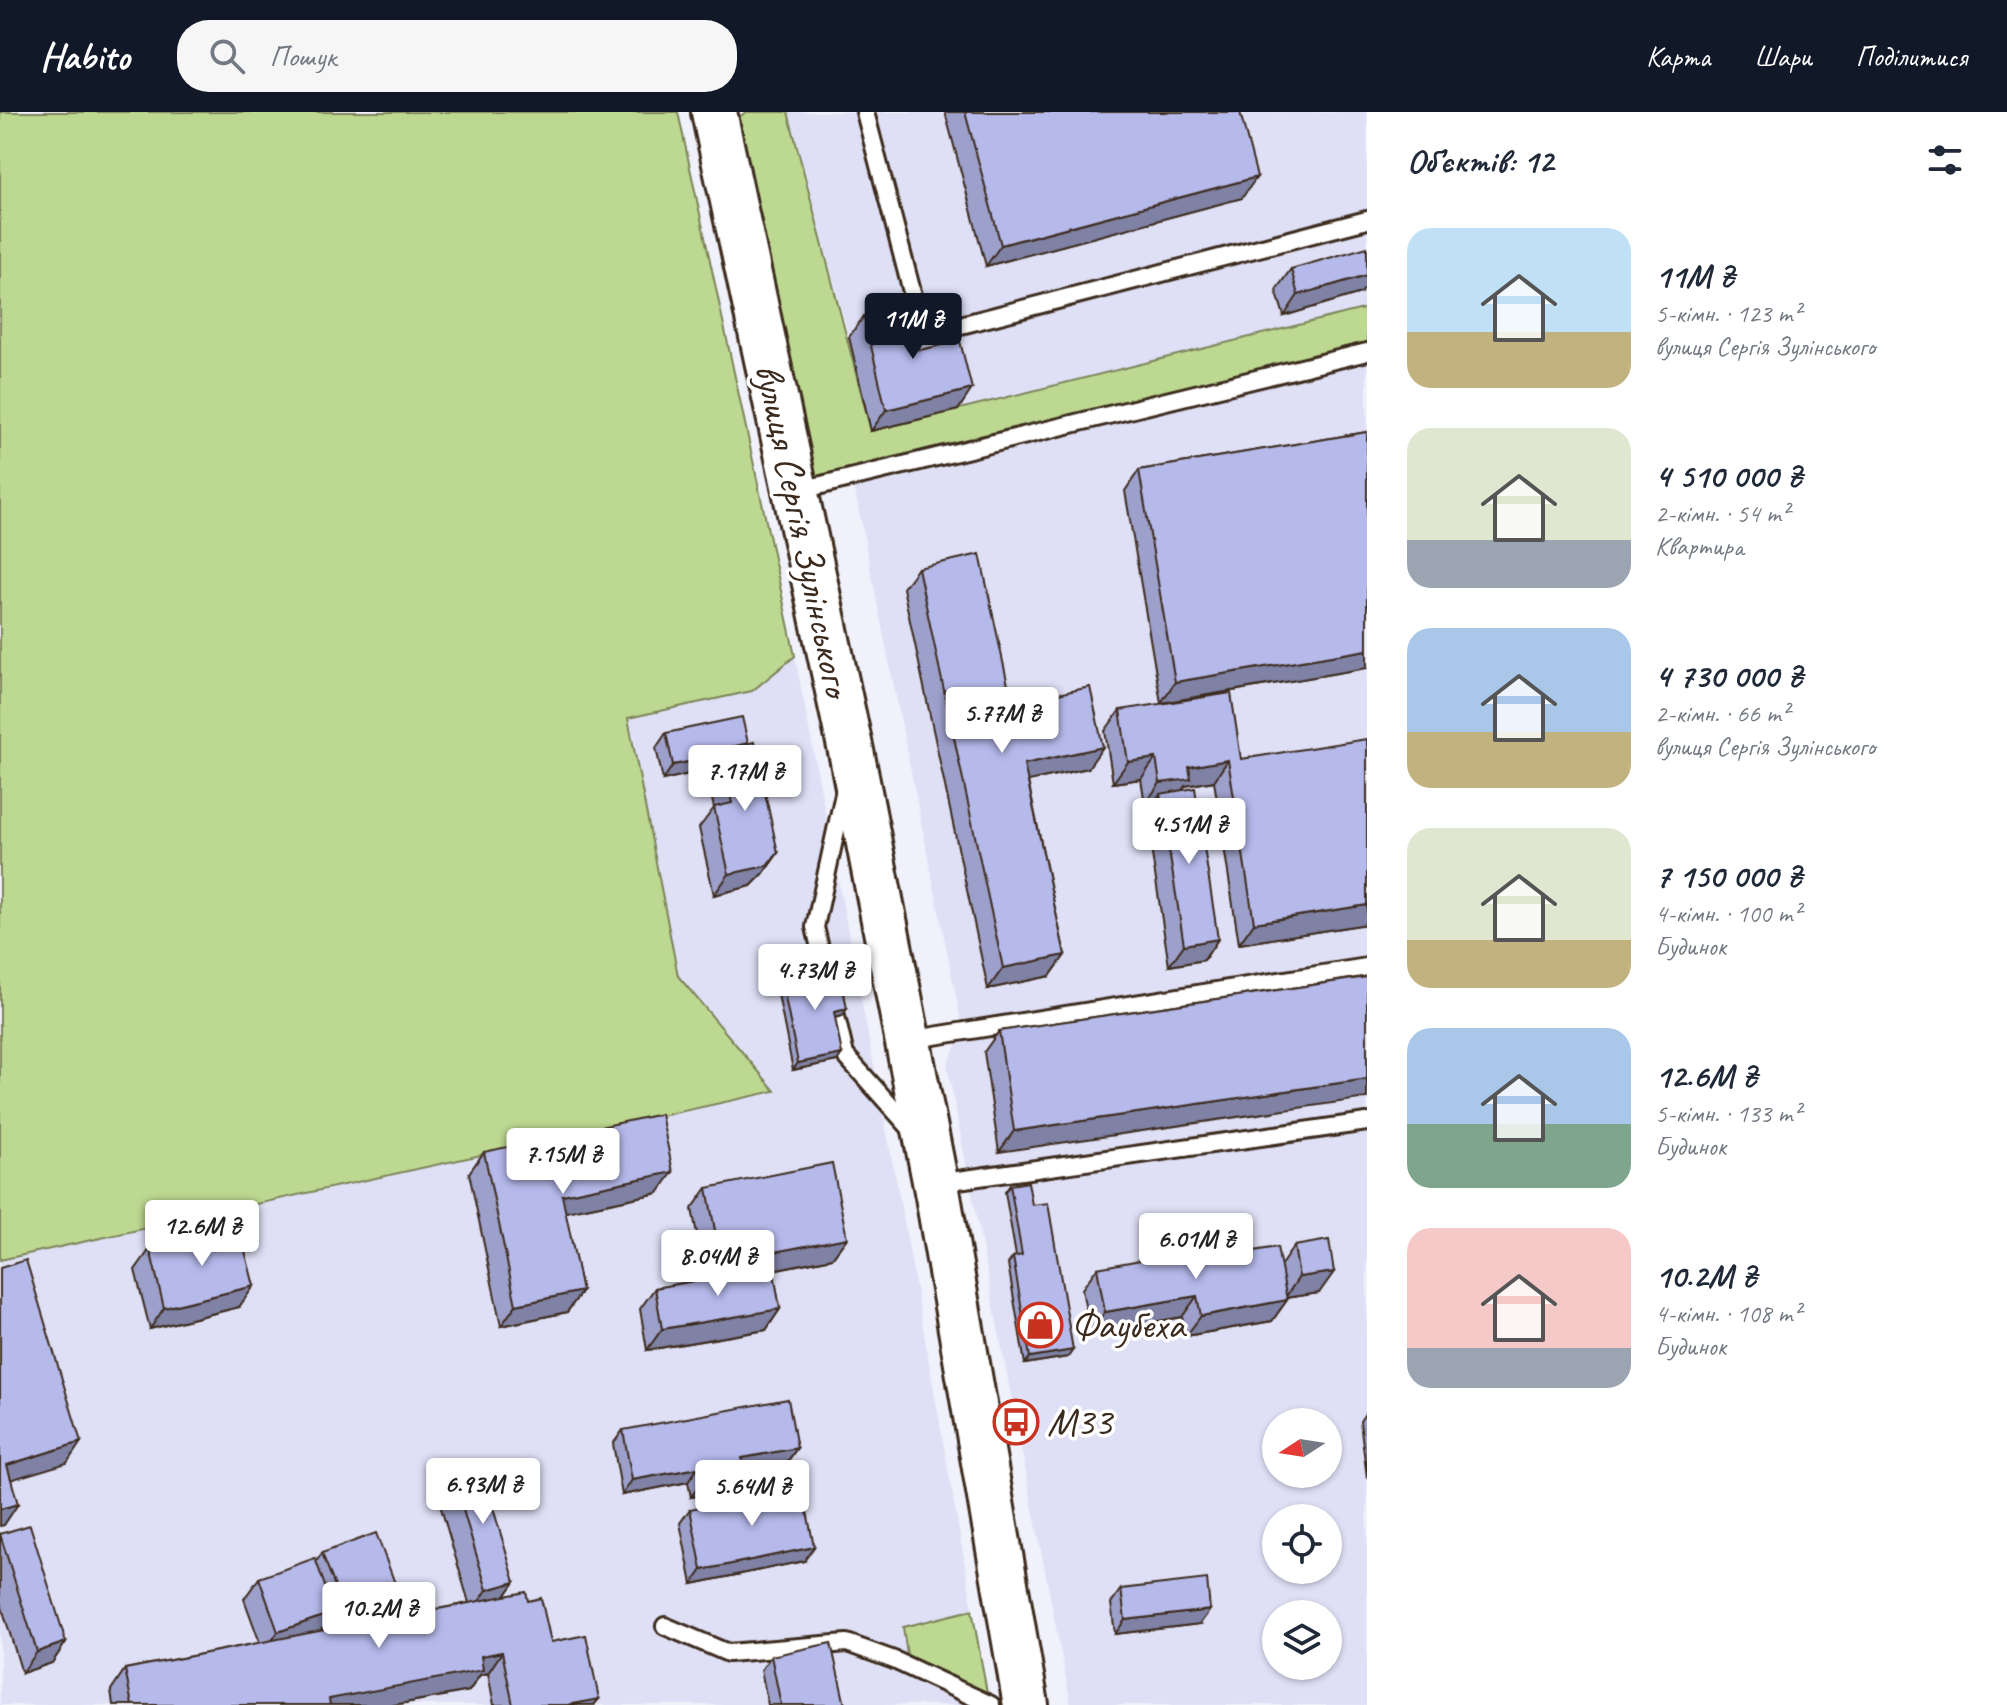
<!DOCTYPE html>
<html lang="uk">
<meta charset="utf-8">
<style>
body{margin:0;font-family:Caveat,sans-serif;background:#f6f6f7;color:#1f2937;height:100vh;display:flex;flex-direction:column;font-size:30px;white-space:nowrap}
*{box-sizing:border-box;margin:0}
p{font-size:26px;color:#747a83}
.icon{flex:none;width:44px;height:44px;fill:none;stroke:currentColor;stroke-width:2;stroke-linecap:round;stroke-linejoin:round}
.map{position:relative;flex:1;overflow:hidden}
.drawer{display:flex;flex-direction:column;background:#fff;width:640px}
.drawer>*{flex:none}
.needle{width:52px;rotate:258deg}
.buttons{position:absolute;left:1262px;top:1296px;display:grid;gap:16px}
.buttons a{display:grid;place-items:center;width:80px;height:80px;border-radius:50%;background:#fff;box-shadow:0 2px 6px #0004;font-size:40px}
.price{position:absolute;translate:-50% -68px;padding:0 18px;border-radius:8px;background:#fff;color:#222;font-size:26px;line-height:52px;filter:drop-shadow(0 2px 4px #0008)}
.price::after{content:'';position:absolute;left:50%;top:48px;width:24px;height:18px;margin-left:-12px;background:inherit;clip-path:polygon(0 0,100% 0,50% 100%)}
.price.selected{background:#111827;color:#fff}
ul{padding:0;list-style:none}
li{display:flex;align-items:center;gap:24px;height:200px;padding:0 40px}
li span{display:grid;place-items:center;flex:none;width:224px;height:160px;border-radius:24px;color:#555}
li>.icon{margin-inline-start:auto}
span .icon{width:96px;height:96px;fill:#fffc;stroke-width:1}
li b{font-size:34px}
h2{display:flex;justify-content:space-between;align-items:center;height:96px;padding:0 40px;font-size:34px}
header{display:flex;align-items:center;gap:48px;box-sizing:border-box;height:112px;padding:0 40px;background:#111827;color:#fff}
header strong{font-size:38px}
nav{display:flex;gap:44px;margin-inline-start:auto;font-size:28px}
.search{width:560px;height:72px;background:#f6f6f7;display:flex;align-items:center;gap:20px;box-sizing:border-box;padding:0 28px;border-radius:32px;color:#747a83;font-size:30px}
main{display:flex;flex:1;min-height:0}
.map>svg:first-child{display:block}
.built{fill:#dfe0f6;fill-rule:evenodd}
.green{fill:#bdd991;stroke:#7c8258;stroke-width:2}
.lines{fill:none;stroke-linecap:round;stroke-linejoin:round}
.lane-casing{stroke:#3b2a1e;stroke-width:22}
.secondary-casing{stroke:#3b2a1e;stroke-width:50}
.lane{stroke:#fff;stroke-width:16}
.secondary{stroke:#fff;stroke-width:44}
.wall{fill:#9da0ca;stroke:#3b2a1e;stroke-width:2;fill-rule:evenodd}
.shaded-wall{fill:#7f82a4;stroke:#3b2a1e;stroke-width:2}
.building{fill:#b6baeb;stroke:#3b2a1e;stroke-width:2}
.labels{text-anchor:middle;dominant-baseline:central;stroke-width:7;stroke-linejoin:round;paint-order:stroke}
.street-label{font-size:40px;fill:#3b2a1e;stroke:#fff}
.poi-label{font-size:40px;fill:#3b2a1e;stroke:#fff;text-anchor:start}
</style>
<header>
<strong>Habito</strong>
<div class="search"><svg class="icon" aria-label="search" viewBox="0 0 24 24"><circle cx="10" cy="10" r="6"/><path d="M15 15l6 6"/></svg>Пошук</div>
<nav><a>Карта</a><a>Шари</a><a>Поділитися</a></nav>
</header>
<main>
<div class="map">
<svg width="1367" height="1593" viewBox="0 0 1367 1593">
<rect width="100%" height="100%" fill="#f0f1fb"/>
<filter id="ink" filterUnits="userSpaceOnUse"><feTurbulence type="fractalNoise" baseFrequency=".0125" numOctaves="2"/><feDisplacementMap in="SourceGraphic" scale="16" xChannelSelector="R" yChannelSelector="G"/><feConvolveMatrix kernelMatrix="1 2 1 2 8 2 1 2 1" color-interpolation-filters="sRGB"/></filter>
<g filter="url(#ink)">
<!-- built -->
<g class="built">
<polygon points="788,0 1367,0 1367,196 871,319 849,225"/>
<path d="M 1367,240 L 1367,1593 L 1071,1593 L 947,953 L 963,919 L 852,365 ZM 1276,1310 L 1328,1310 L 1328,1362 L 1276,1362 ZM 1276,1406 L 1328,1406 L 1328,1458 L 1276,1458 ZM 1276,1502 L 1328,1502 L 1328,1554 L 1276,1554 Z"/>
<polygon points="795,544 905,1115 990,1593 0,1593 0,1148 774,979 678,864 628,606 752,579"/>
</g>
<!-- green -->
<g class="green">
<polygon points="0,0 678,0 795,544 752,579 628,606 678,864 775,979 0,1148"/>
<polygon points="746,0 788,0 871,319 1367,196 1367,240 817,374 735,8"/>
<polygon points="972,1498 987,1581 907,1543 903,1515"/>
</g>
<g class="lines">
<!-- lane casing -->
<g class="lane-casing">
<g id="lane">
<path d="M 865,0 L 917,199 C 927,214 936,217 953,215 L 1367,108"/>
<polyline points="797,379 1367,240"/>
<polyline points="845,677 815,815 845,943 912,1018"/>
<polyline points="909,928 1367,855"/>
<polyline points="937,1071 1367,1010"/>
<polyline points="665,1514 728,1541 847,1531 894,1548 991,1593"/>
</g>
</g>
<!-- secondary casing -->
<g class="secondary-casing">
<polyline id="secondary" points="714,0 852,644 938,1084 1026,1593"/>
</g>
<!-- lane -->
<use href="#lane" class="lane"/>
<!-- secondary -->
<use href="#secondary" class="secondary"/>
</g>
<!-- wall -->
<g class="wall">
<polygon points="945,0 1240,0 1242,86 986,154"/>
<polygon points="1291,157 1361,181 1284,204 1276,178"/>
<polygon points="864,204 920,238 958,298 871,319 849,225"/>
<polygon points="1367,320 1367,556 1161,591 1125,379 1139,358"/>
<polygon points="918,456 1012,592 1088,656 1028,669 1065,843 1050,864 988,877 903,476"/>
<polygon points="1120,598 1241,647 1367,812 1239,832 1214,669 1185,674 1182,678 1218,827 1204,848 1169,854 1146,703 1154,691 1145,692 1141,667 1113,671 1105,619"/>
<polygon points="666,621 748,631 778,741 763,762 751,774 714,783 699,716 714,696 706,658 663,668 656,636"/>
<polygon points="781,865 842,904 835,906 837,949 793,958 776,872"/>
<polygon points="1367,865 999,1040 984,940 999,919"/>
<polygon points="484,1040 658,1081 565,1100 582,1179 567,1200 501,1214 469,1061"/>
<polygon points="1010,1073 1032,1093 1068,1245 1025,1252 1008,1152 1013,1145 1016,1144 1005,1080"/>
<polygon points="707,1076 847,1126 832,1146 773,1158 780,1197 766,1218 647,1238 640,1197 655,1176 706,1167 692,1097"/>
<polygon points="1294,1134 1319,1181 1287,1186 1287,1188 1272,1209 1186,1224 1182,1205 1090,1221 1082,1177 1097,1156 1191,1150 1281,1153"/>
<polygon points="150,1137 239,1195 150,1217 135,1158"/>
<polygon points="1367,1299 1367,1366 1360,1309"/>
<polygon points="623,1318 797,1336 787,1350 744,1358 735,1377 691,1385 688,1370 622,1383 613,1332"/>
<path d="M 451,1358 L 515,1470 L 505,1484 L 528,1489 L 551,1530 L 594,1593 L 494,1593 L 488,1561 L 480,1563 L 469,1579 L 394,1593 L 113,1593 L 111,1578 L 125,1557 L 260,1531 L 244,1487 L 259,1466 L 316,1450 L 322,1441 L 407,1503 L 469,1491 L 436,1379 ZM 326,1511 L 329,1518 L 320,1519 Z"/>
<polygon points="690,1397 804,1449 692,1472 680,1411"/>
<polygon points="0,1423 66,1530 52,1551 22,1561 0,1489"/>
<polygon points="1121,1477 1200,1512 1115,1522 1111,1491"/>
<polygon points="771,1544 845,1593 768,1593 761,1558"/>
</g>
<!-- shaded-wall -->
<g class="shaded-wall">
<polygon points="1257,65 1242,86 986,154 1001,133"/>
<polygon points="1367,163 1367,174 1361,181 1284,204 1298,183"/>
<polygon points="972,277 958,298 871,319 886,298"/>
<polygon points="1367,538 1367,556 1161,591 1175,570"/>
<polygon points="1103,635 1088,656 1010,673 1024,652"/>
<polygon points="716,644 706,658 663,668 673,653"/>
<polygon points="1156,646 1141,667 1113,671 1128,650"/>
<polygon points="1228,648 1214,669 1185,674 1176,687 1160,682 1154,691 1145,692 1160,671 1189,655"/>
<polygon points="778,741 763,762 751,774 714,783 729,762"/>
<polygon points="1367,793 1367,812 1239,832 1254,811"/>
<polygon points="1218,827 1204,848 1169,854 1184,833"/>
<polygon points="1065,843 1050,864 988,877 1003,856"/>
<polygon points="847,897 842,904 829,907 834,900"/>
<polygon points="842,942 837,949 793,958 798,951"/>
<polygon points="1367,967 1367,986 999,1040 1014,1019"/>
<polygon points="673,1060 658,1081 547,1104 562,1083"/>
<polygon points="847,1126 832,1146 707,1171 721,1150"/>
<polygon points="1334,1160 1319,1181 1285,1186 1299,1165"/>
<polygon points="254,1174 239,1195 150,1217 164,1196"/>
<polygon points="582,1179 567,1200 501,1214 516,1193"/>
<polygon points="1197,1184 1182,1205 1090,1221 1105,1200"/>
<polygon points="1287,1188 1272,1209 1186,1224 1201,1204"/>
<polygon points="780,1197 766,1218 647,1238 662,1217"/>
<polygon points="1073,1238 1068,1245 1025,1252 1030,1245"/>
<polygon points="81,1330 67,1351 0,1371 7,1353"/>
<polygon points="797,1336 787,1350 732,1360 742,1346"/>
<polygon points="698,1356 688,1370 622,1383 632,1368"/>
<polygon points="745,1363 735,1377 691,1385 701,1371"/>
<polygon points="18,1392 4,1413 0,1414 0,1397"/>
<polygon points="814,1435 804,1449 692,1472 702,1458"/>
<polygon points="515,1470 500,1491 472,1499 487,1478"/>
<polygon points="1210,1498 1200,1512 1115,1522 1125,1508"/>
<polygon points="334,1500 319,1521 263,1541 278,1520"/>
<polygon points="66,1530 52,1551 22,1561 37,1540"/>
<polygon points="502,1540 488,1561 480,1563 469,1579 394,1593 325,1593 329,1587 481,1544"/>
<polygon points="599,1587 594,1593 567,1593"/>
</g>
<!-- building -->
<g class="building">
<polygon points="965,0 1240,0 1257,65 1001,133"/>
<polygon points="1367,135 1367,163 1298,183 1291,157"/>
<polygon points="910,193 920,238 960,229 972,277 886,298 864,204"/>
<polygon points="1367,320 1367,538 1175,570 1139,358"/>
<polygon points="980,442 1012,592 1090,575 1103,635 1024,652 1065,843 1003,856 918,456"/>
<polygon points="1231,581 1241,647 1367,627 1367,793 1254,811 1228,648 1189,655 1191,667 1160,671 1156,646 1128,650 1120,598"/>
<polygon points="742,605 748,631 720,638 716,644 673,653 666,621"/>
<polygon points="754,630 778,741 766,754 729,762 714,695 732,691 720,638"/>
<polygon points="1195,676 1218,827 1184,833 1160,682"/>
<polygon points="839,854 847,897 834,900 842,942 798,951 781,865"/>
<polygon points="1367,865 1367,967 1014,1019 999,919"/>
<polygon points="661,1002 673,1060 562,1083 582,1179 516,1193 484,1040"/>
<polygon points="832,1051 847,1126 721,1150 707,1076"/>
<polygon points="1028,1070 1032,1093 1048,1091 1073,1238 1030,1245 1013,1145 1022,1143 1010,1073"/>
<polygon points="239,1115 254,1174 164,1196 150,1137"/>
<polygon points="1329,1128 1334,1160 1299,1165 1294,1134"/>
<polygon points="1277,1135 1287,1188 1201,1204 1197,1184 1105,1200 1097,1156 1189,1139 1191,1150"/>
<polygon points="26,1148 81,1330 7,1353 18,1392 0,1397 0,1156"/>
<polygon points="773,1155 780,1197 662,1217 655,1176"/>
<polygon points="788,1287 797,1336 742,1346 745,1363 701,1371 698,1356 632,1368 623,1318"/>
<polygon points="479,1349 515,1470 487,1478 451,1358"/>
<polygon points="802,1374 814,1435 702,1458 690,1397"/>
<polygon points="30,1413 66,1530 37,1540 0,1422"/>
<polygon points="376,1421 407,1503 526,1480 528,1489 541,1486 551,1530 586,1523 599,1587 567,1593 513,1593 502,1540 481,1544 483,1558 329,1587 330,1593 132,1593 125,1557 350,1513 322,1441"/>
<polygon points="315,1446 334,1500 278,1520 259,1466"/>
<polygon points="1207,1467 1210,1498 1125,1508 1121,1477"/>
<polygon points="831,1531 845,1593 781,1593 771,1544"/>
</g>
</g>
<!-- icons -->
<defs>
<g id="shop-ring" transform="scale(2.3)"><circle r="9.5" fill="#fff" stroke="#c8321e" stroke-width="1.5"/><path d="M-5-2.5h2.3a2.7 3.5 0 0 1 5.4 0H5L5.5 6h-11ZM-1.5-2.5h3a1.5 2.3 0 0 0-3 0Z" fill="#c8321e"/></g>
<g id="bus-ring" transform="scale(2.3)"><circle r="9.5" fill="#fff" stroke="#c8321e" stroke-width="1.5"/><path d="M-5-6H5V4H4V6H2V4H-2V6H-4V4H-5ZM-3.5-4V0h7V-4ZM-3.5 1.2v1.5H-2V1.2ZM2 1.2v1.5H3.5V1.2Z" fill="#c8321e"/></g>
</defs>
<g fill-rule="evenodd">
<use href="#shop-ring" x="1040" y="1213"/>
<use href="#bus-ring" x="1016" y="1310"/>
</g>
<g class="labels">
<!-- street labels -->
<g class="street-label">
<text transform="translate(803 418) rotate(78)">вулиця Сергія Зулінського</text>
</g>
<!-- poi labels -->
<g class="poi-label">
<text x="1071" y="1213">Фаубеха</text>
<text x="1047" y="1310">М33</text>
</g>
</g>
</svg>
<div class="buttons">
<a><svg class="needle" viewBox="-14 -14 28 28"><path d="M0-13l5 13h-10z" fill="#e53935"/><path d="M0 13l5-13h-10z" fill="#747a83"/></svg></a>
<a><svg class="icon" aria-label="locate" viewBox="0 0 24 24"><circle cx="12" cy="12" r="6"/><path d="M12 2v4M12 18v4M2 12h4M18 12h4"/></svg></a>
<a><svg class="icon" aria-label="layers" viewBox="0 0 24 24"><path d="M12 4l9 5-9 5-9-5zM3 14l9 5 9-5"/></svg></a>
</div>
<b class="price selected" style="left:913px;top:249px">11M ₴</b>
<b class="price" style="left:1002px;top:643px">5.77M ₴</b>
<b class="price" style="left:745px;top:701px">7.17M ₴</b>
<b class="price" style="left:1189px;top:754px">4.51M ₴</b>
<b class="price" style="left:815px;top:900px">4.73M ₴</b>
<b class="price" style="left:563px;top:1084px">7.15M ₴</b>
<b class="price" style="left:202px;top:1156px">12.6M ₴</b>
<b class="price" style="left:1196px;top:1169px">6.01M ₴</b>
<b class="price" style="left:718px;top:1186px">8.04M ₴</b>
<b class="price" style="left:483px;top:1414px">6.93M ₴</b>
<b class="price" style="left:752px;top:1416px">5.64M ₴</b>
<b class="price" style="left:379px;top:1538px">10.2M ₴</b>
</div>
<section class="drawer">
<h2>Об’єктів: 12<svg class="icon" aria-label="filters" viewBox="0 0 24 24"><path d="M4 7h16M4 17h16"/><circle cx="9" cy="7" r="2"/><circle cx="15" cy="17" r="2"/></svg></h2>
<ul>
<li><span style="background:linear-gradient(#bfe0f5 65%,#c2b280 0)"><svg class="icon" aria-label="home" viewBox="0 0 24 24"><path d="M3 11l9-7 9 7M6 9v11h12V9"/></svg></span><div><b>11M ₴</b><p>5-кімн. · 123 m²</p><p>вулиця Сергія Зулінського</p></div></li>
<li><span style="background:linear-gradient(#dfe7d0 70%,#9aa5b1 0)"><svg class="icon" aria-label="home" viewBox="0 0 24 24"><path d="M3 11l9-7 9 7M6 9v11h12V9"/></svg></span><div><b>4 510 000 ₴</b><p>2-кімн. · 54 m²</p><p>Квартира</p></div></li>
<li><span style="background:linear-gradient(#a9c7e8 65%,#c2b280 0)"><svg class="icon" aria-label="home" viewBox="0 0 24 24"><path d="M3 11l9-7 9 7M6 9v11h12V9"/></svg></span><div><b>4 730 000 ₴</b><p>2-кімн. · 66 m²</p><p>вулиця Сергія Зулінського</p></div></li>
<li><span style="background:linear-gradient(#dfe7d0 70%,#c2b280 0)"><svg class="icon" aria-label="home" viewBox="0 0 24 24"><path d="M3 11l9-7 9 7M6 9v11h12V9"/></svg></span><div><b>7 150 000 ₴</b><p>4-кімн. · 100 m²</p><p>Будинок</p></div></li>
<li><span style="background:linear-gradient(#a9c7e8 60%,#7fa58c 0)"><svg class="icon" aria-label="home" viewBox="0 0 24 24"><path d="M3 11l9-7 9 7M6 9v11h12V9"/></svg></span><div><b>12.6M ₴</b><p>5-кімн. · 133 m²</p><p>Будинок</p></div></li>
<li><span style="background:linear-gradient(#f6c9c9 75%,#9aa5b1 0)"><svg class="icon" aria-label="home" viewBox="0 0 24 24"><path d="M3 11l9-7 9 7M6 9v11h12V9"/></svg></span><div><b>10.2M ₴</b><p>4-кімн. · 108 m²</p><p>Будинок</p></div></li>
</ul>
</section>
</main>
